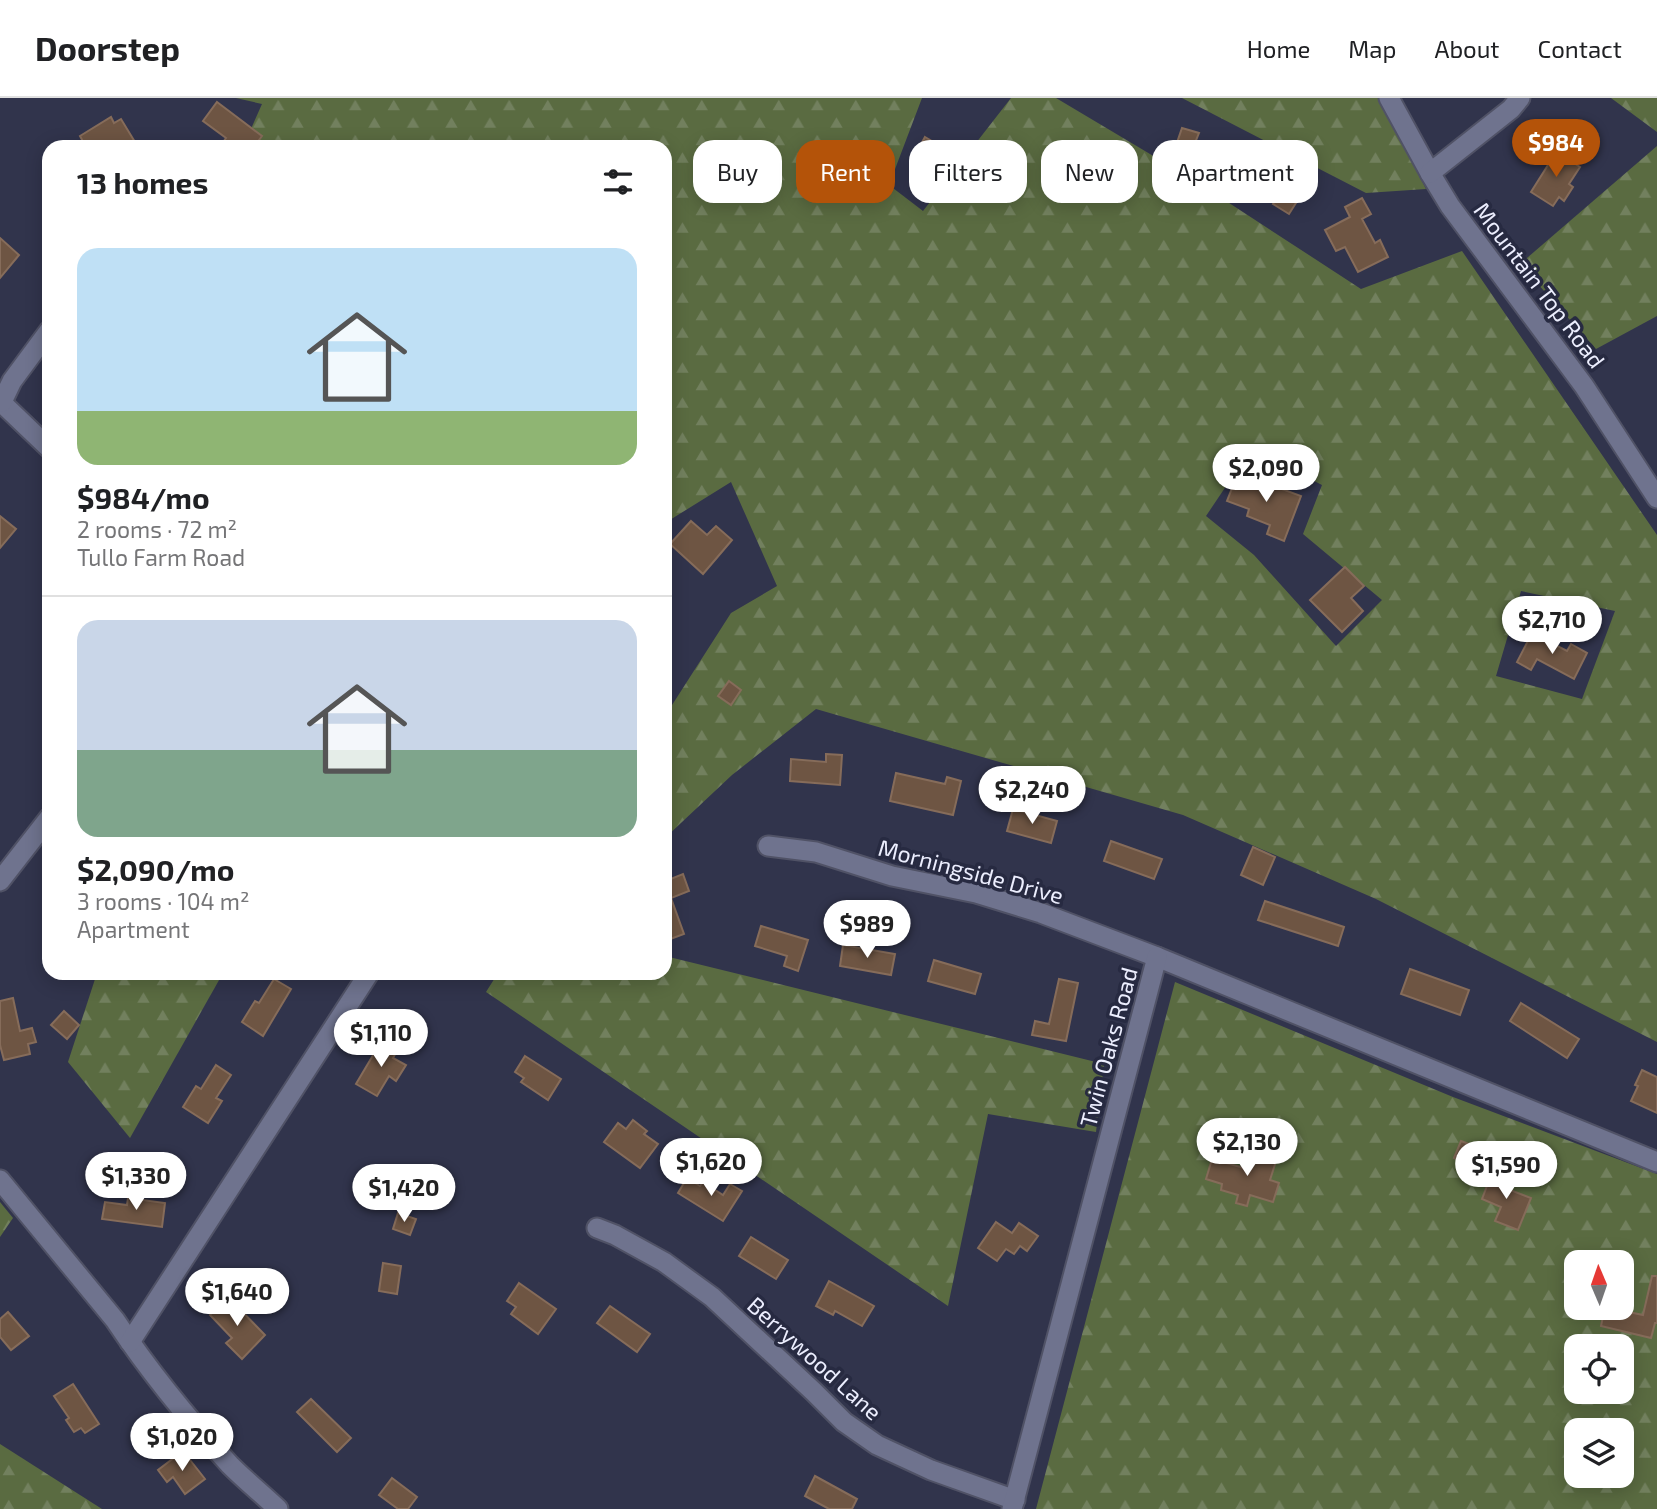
<!DOCTYPE html>
<meta charset="utf-8">
<style>
body{margin:0;font-family:"Exo 2",sans-serif;background:#f2f2f2;color:#202124;height:100vh;display:flex;flex-direction:column;font-size:26px;white-space:nowrap}
*{box-sizing:border-box;margin:0}
p{font-size:23px;color:#757577}
.icon{flex:none;width:38px;height:38px;fill:none;stroke:currentColor;stroke-width:2;stroke-linecap:round;stroke-linejoin:round}
.map{position:relative;flex:1;overflow:hidden}
.details{position:absolute;left:42px;top:42px;width:630px;height:840px;display:flex;flex-direction:column;background:#fff;border-radius:21px;box-shadow:0 4px 18px #0003}
.details>*{flex:none}
.banner{position:absolute;left:693px;top:42px;width:665px;height:63px;display:flex;gap:14px}
.needle{width:46px;rotate:358deg}
.fabs{position:absolute;left:1564px;top:1152px;display:grid;gap:14px}
.fabs a{display:grid;place-items:center;width:70px;height:70px;border-radius:14px;background:#fff;box-shadow:0 4px 18px #0003;font-size:35px}
.price{position:absolute;translate:-50% -60px;padding:0 16px;border-radius:24px;background:#fff;color:#222;font-size:23px;line-height:46px;filter:drop-shadow(0 2px 4px #0008)}
.price::after{content:'';position:absolute;left:50%;top:42px;width:21px;height:16px;margin-left:-10px;background:inherit;clip-path:polygon(0 0,100% 0,50% 100%)}
.price.on{background:#b45309;color:#fff}
ul{padding:0;list-style:none}
li{display:grid;align-content:center;gap:14px;height:371px;padding:0 35px}
li+li{border-top:2px solid #e0e0e0}
li span{display:grid;place-items:center;height:217px;border-radius:21px;color:#555}
li>.icon{margin-inline-start:auto}
span .icon{width:126px;height:126px;fill:#fffc;stroke-width:1}
li b{font-size:30px}
h2{display:flex;justify-content:space-between;align-items:center;height:84px;padding:0 35px;font-size:30px}
.chip{padding:0 24px;border-radius:21px;background:#fff;box-shadow:0 4px 18px #0003;font-size:24px;line-height:63px}
.chip.on{background:#b45309;color:#fff}
header{display:flex;align-items:center;gap:42px;box-sizing:border-box;height:98px;padding:0 35px;background:#fff;border-bottom:2px solid #e0e0e0}
header strong{font-size:33px}
nav{display:flex;gap:38px;margin-inline-start:auto;font-size:24px}
.map>svg:first-child{display:block}
.forest{fill:url(#forest-firs);fill-rule:evenodd}
.building{fill:#6e5543;stroke:#866c5a;stroke-width:2}
.lines{fill:none;stroke-linecap:round;stroke-linejoin:round}
.minor-casing{stroke:#505266;stroke-width:23}
.minor{stroke:#6f738e;stroke-width:19}
.labels{text-anchor:middle;dominant-baseline:central;stroke-width:7;stroke-linejoin:round;paint-order:stroke}
.street-label{font-size:23px;fill:#eceefe;stroke:#272a41}
</style>
<header>
<strong>Doorstep</strong>
<nav><a>Home</a><a>Map</a><a>About</a><a>Contact</a></nav>
</header>
<div class="map">
<svg width="1657" height="1411" viewBox="0 0 1657 1411">
<defs>
<pattern id="forest-firs" width="22" height="20" patternUnits="userSpaceOnUse" patternTransform="scale(1.75)"><rect width="22" height="20" fill="#5a6b41"/><path d="M5 1l3.5 6h-7zM16 11l3.5 6h-7z" fill="#72805e"/></pattern>
</defs>
<rect width="100%" height="100%" fill="#31344c"/>
<!-- forest -->
<g class="forest">
<path d="M 236,0 L 922,0 L 889,87 L 923,113 L 1011,0 L 1056,0 L 1197,84 L 1361,191 L 1462,153 L 1657,437 L 1657,944 L 1376,801 L 1183,717 L 816,611 L 732,677 L 665,740 L 665,618 L 731,515 L 777,488 L 731,384 L 665,425 L 665,49 L 243,49 L 262,6 ZM 1251,351 L 1322,387 L 1303,436 L 1382,502 L 1336,548 L 1254,457 L 1206,418 ZM 1521,493 L 1615,513 L 1582,601 L 1496,578 Z"/>
<polygon points="1182,0 1380,0 1426,91 1366,95"/>
<polygon points="1611,0 1657,0 1657,34"/>
<polygon points="1657,48 1657,218 1596,251 1520,166"/>
<polygon points="665,858 1104,966 1096,1034 988,1016 948,1208 486,894 498,875 665,875"/>
<polygon points="97,875 223,875 130,1040 68,964"/>
<path d="M 1175,884 L 1453,999 L 1657,1076 L 1657,1411 L 1036,1411 ZM 1577,1164 L 1622,1164 L 1622,1209 L 1577,1209 ZM 1577,1248 L 1622,1248 L 1622,1293 L 1577,1293 ZM 1577,1332 L 1622,1332 L 1622,1377 L 1577,1377 Z"/>
<polygon points="0,1104 13,1120 0,1139"/>
<polygon points="0,1346 102,1411 0,1411"/>
</g>
<!-- building -->
<g class="building">
<polygon points="217,4 262,38 254,49 220,49 226,40 203,23"/>
<polygon points="111,19 114,25 121,21 138,49 86,49 80,38"/>
<polygon points="1182,30 1199,35 1195,45 1216,52 1211,70 1172,59"/>
<polygon points="925,39 949,53 935,76 912,63"/>
<polygon points="1552,51 1580,69 1569,86 1573,89 1564,103 1559,99 1553,108 1531,94 1548,67 1543,64"/>
<polygon points="1260,55 1308,86 1289,116 1273,106 1277,100 1254,86 1258,80 1248,74"/>
<polygon points="1362,100 1371,116 1362,121 1375,145 1380,142 1388,159 1358,174 1345,149 1336,153 1325,132 1350,119 1345,109"/>
<polygon points="0,140 19,157 0,180"/>
<polygon points="1238,375 1301,398 1284,443 1267,436 1270,427 1247,418 1249,411 1227,403"/>
<polygon points="0,418 16,431 0,450"/>
<polygon points="691,423 707,437 716,428 732,442 703,476 670,446"/>
<polygon points="1345,469 1364,488 1351,500 1363,513 1342,534 1310,502"/>
<polygon points="1532,535 1567,553 1571,546 1587,555 1574,581 1537,561 1531,572 1517,564"/>
<polygon points="729,583 741,592 731,607 718,598"/>
<polygon points="826,656 842,657 840,687 790,683 791,661 826,664"/>
<polygon points="896,675 945,686 947,679 961,683 953,717 890,703"/>
<polygon points="1013,711 1057,723 1051,745 1007,733"/>
<polygon points="1111,743 1162,761 1154,781 1104,763"/>
<polygon points="1253,749 1275,759 1263,787 1241,777"/>
<polygon points="683,776 689,793 671,800 684,836 665,843 665,788 670,787 668,782"/>
<polygon points="1265,803 1344,829 1338,848 1258,822"/>
<polygon points="761,828 808,842 798,873 784,868 787,858 755,848"/>
<polygon points="843,847 895,856 891,877 840,868"/>
<polygon points="934,862 981,876 975,896 928,883"/>
<polygon points="1410,871 1469,892 1460,917 1401,896"/>
<polygon points="274,881 291,891 263,938 242,924 255,903 259,905"/>
<polygon points="1059,881 1078,885 1066,943 1032,937 1035,923 1049,926"/>
<polygon points="13,900 20,933 32,930 36,944 28,946 30,956 4,962 0,947 0,903"/>
<polygon points="1521,905 1579,941 1567,960 1510,923"/>
<polygon points="64,913 79,927 67,941 51,927"/>
<polygon points="382,942 398,951 393,960 406,967 396,983 389,978 377,998 356,986"/>
<polygon points="525,958 561,981 548,1002 521,984 524,980 515,974"/>
<polygon points="216,967 231,977 216,1000 222,1003 208,1025 183,1009 196,988 201,991"/>
<polygon points="1642,972 1657,979 1657,1015 1631,1003 1638,988 1635,987"/>
<polygon points="633,1022 647,1033 644,1036 658,1046 640,1070 604,1044 618,1025 626,1031"/>
<polygon points="1461,1043 1490,1054 1483,1071 1454,1060"/>
<polygon points="1249,1052 1277,1060 1270,1082 1279,1085 1273,1104 1250,1097 1247,1108 1236,1105 1238,1097 1221,1092 1222,1086 1206,1081 1212,1061 1244,1070"/>
<polygon points="1492,1075 1514,1083 1510,1092 1531,1100 1518,1132 1495,1123 1501,1109 1482,1101"/>
<polygon points="687,1080 700,1088 703,1084 723,1097 730,1086 742,1093 723,1123 678,1095"/>
<polygon points="128,1100 165,1105 162,1129 102,1121 105,1104 127,1107"/>
<polygon points="398,1115 416,1121 410,1137 393,1131"/>
<polygon points="996,1124 1012,1135 1019,1125 1038,1138 1027,1153 1020,1148 1014,1156 1006,1151 997,1163 978,1150"/>
<polygon points="751,1139 788,1162 776,1181 739,1158"/>
<polygon points="383,1165 401,1168 397,1196 379,1193"/>
<polygon points="1652,1178 1657,1178 1657,1225 1655,1225 1651,1240 1601,1228 1605,1209 1643,1217"/>
<polygon points="829,1183 874,1208 862,1228 835,1213 833,1217 816,1208"/>
<polygon points="519,1185 556,1211 538,1236 511,1216 516,1209 507,1203"/>
<polygon points="228,1199 265,1237 242,1261 226,1245 232,1240 210,1217"/>
<polygon points="610,1208 650,1236 637,1254 597,1225"/>
<polygon points="8,1214 29,1238 11,1252 0,1239 0,1221"/>
<polygon points="73,1286 99,1326 85,1335 81,1330 74,1334 66,1322 69,1320 54,1298"/>
<polygon points="311,1301 351,1340 337,1354 297,1314"/>
<polygon points="183,1353 205,1381 185,1396 173,1379 167,1384 158,1372"/>
<polygon points="815,1378 857,1401 852,1411 829,1411 805,1398"/>
<polygon points="392,1380 417,1399 408,1411 398,1411 379,1397"/>
</g>
<g class="lines">
<!-- minor casing -->
<g class="minor-casing">
<g id="minor">
<polyline points="1389,0 1430,75 1450,108 1584,288 1657,400"/>
<polyline points="1430,75 1511,11 1520,0"/>
<polyline points="0,303 49,350"/>
<polyline points="2,304 12,283 49,233"/>
<polyline points="768,748 816,754 892,778 976,795 1041,815 1157,859 1657,1064"/>
<polyline points="0,783 49,720"/>
<path d="M 0,1082 L 115,1222 C 149,1273 188,1321 230,1367 C 245,1382 262,1396 278,1411"/>
<polyline points="597,1130 615,1137 664,1164 712,1199 814,1294 844,1324 877,1347 931,1372 1015,1402"/>
<polyline points="130,1244 369,875"/>
<polyline points="1012,1411 1157,859"/>
</g>
</g>
<!-- minor -->
<use href="#minor" class="minor"/>
</g>
<g class="labels">
<!-- street labels -->
<g class="street-label">
<text transform="translate(1540 187) rotate(53)">Mountain Top Road</text>
<text transform="translate(971 773) rotate(15)">Morningside Drive</text>
<text transform="translate(1108 949) rotate(-75)">Twin Oaks Road</text>
<text transform="translate(815 1260) rotate(42)">Berrywood Lane</text>
</g>
</g>
</svg>
<div class="fabs">
<a><svg class="needle" viewBox="-14 -14 28 28"><path d="M0-13l5 13h-10z" fill="#e53935"/><path d="M0 13l5-13h-10z" fill="#757577"/></svg></a>
<a><svg class="icon" aria-label="locate" viewBox="0 0 24 24"><circle cx="12" cy="12" r="6"/><path d="M12 2v4M12 18v4M2 12h4M18 12h4"/></svg></a>
<a><svg class="icon" aria-label="layers" viewBox="0 0 24 24"><path d="M12 4l9 5-9 5-9-5zM3 14l9 5 9-5"/></svg></a>
</div>
<b class="price on" style="left:1556px;top:81px">$984</b>
<b class="price" style="left:1266px;top:406px">$2,090</b>
<b class="price" style="left:1552px;top:558px">$2,710</b>
<b class="price" style="left:1032px;top:728px">$2,240</b>
<b class="price" style="left:867px;top:862px">$989</b>
<b class="price" style="left:381px;top:971px">$1,110</b>
<b class="price" style="left:1247px;top:1080px">$2,130</b>
<b class="price" style="left:711px;top:1100px">$1,620</b>
<b class="price" style="left:1506px;top:1103px">$1,590</b>
<b class="price" style="left:136px;top:1114px">$1,330</b>
<b class="price" style="left:404px;top:1126px">$1,420</b>
<b class="price" style="left:237px;top:1230px">$1,640</b>
<b class="price" style="left:182px;top:1375px">$1,020</b>
<div class="banner">
<a class="chip">Buy</a>
<a class="chip on">Rent</a>
<a class="chip">Filters</a>
<a class="chip">New</a>
<a class="chip">Apartment</a>
</div>
<section class="details">
<h2>13 homes<svg class="icon" aria-label="filters" viewBox="0 0 24 24"><path d="M4 7h16M4 17h16"/><circle cx="9" cy="7" r="2"/><circle cx="15" cy="17" r="2"/></svg></h2>
<ul>
<li><span style="background:linear-gradient(#bfe0f5 75%,#8fb573 0)"><svg class="icon" aria-label="home" viewBox="0 0 24 24"><path d="M3 11l9-7 9 7M6 9v11h12V9"/></svg></span><div><b>$984/mo</b><p>2 rooms · 72 m²</p><p>Tullo Farm Road</p></div></li>
<li><span style="background:linear-gradient(#c9d6e8 60%,#7fa58c 0)"><svg class="icon" aria-label="home" viewBox="0 0 24 24"><path d="M3 11l9-7 9 7M6 9v11h12V9"/></svg></span><div><b>$2,090/mo</b><p>3 rooms · 104 m²</p><p>Apartment</p></div></li>
</ul>
</section>
</div>
